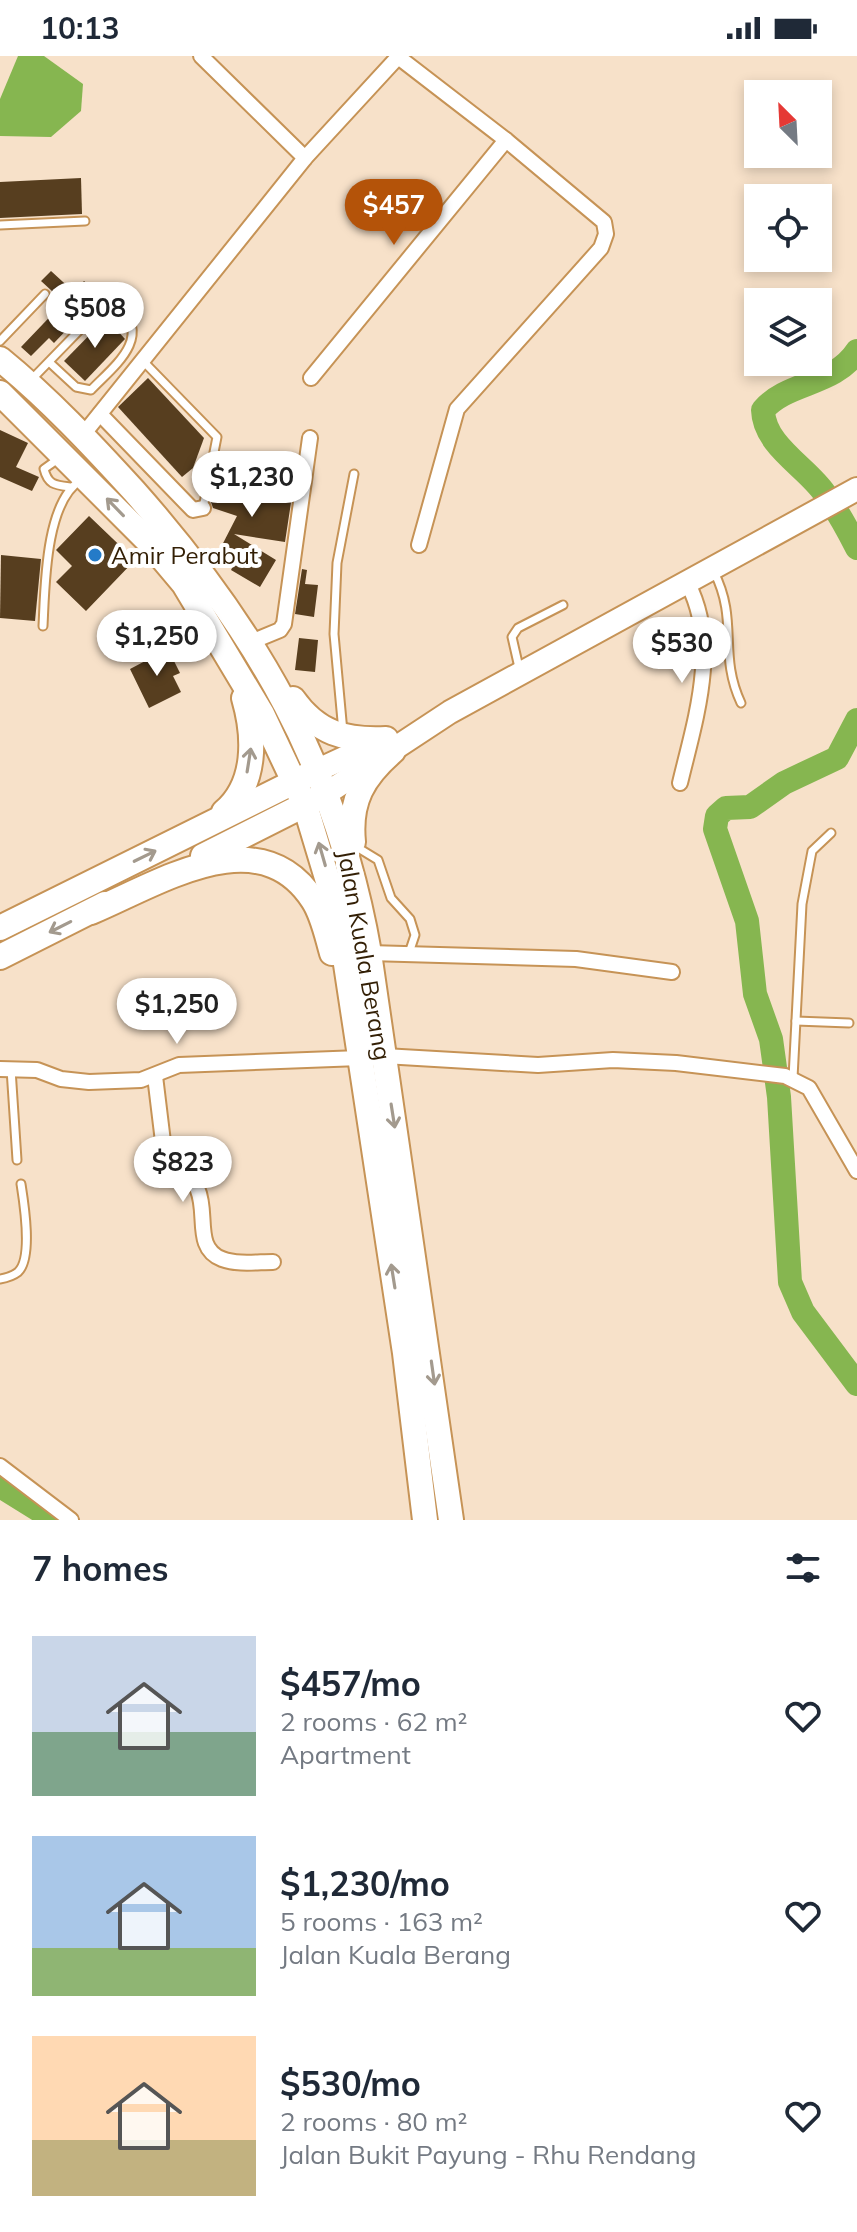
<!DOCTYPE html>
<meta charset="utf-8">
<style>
body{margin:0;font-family:Mulish,sans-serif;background:#f6f6f7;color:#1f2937;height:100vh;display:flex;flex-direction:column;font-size:30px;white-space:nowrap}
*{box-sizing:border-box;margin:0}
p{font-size:26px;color:#747a83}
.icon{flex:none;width:44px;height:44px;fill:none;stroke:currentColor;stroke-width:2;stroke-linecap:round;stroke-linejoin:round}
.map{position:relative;height:1464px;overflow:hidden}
.panel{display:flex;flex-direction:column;background:#fff;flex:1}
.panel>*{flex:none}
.needle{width:52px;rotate:336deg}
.tools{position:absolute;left:744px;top:24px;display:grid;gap:16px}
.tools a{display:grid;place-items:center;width:88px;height:88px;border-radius:0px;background:#fff;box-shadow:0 4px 12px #0003;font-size:40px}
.price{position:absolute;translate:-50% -68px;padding:0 18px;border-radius:28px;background:#fff;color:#222;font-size:26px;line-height:52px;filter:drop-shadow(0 2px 4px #0008)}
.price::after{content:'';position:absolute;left:50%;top:48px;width:24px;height:18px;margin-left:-12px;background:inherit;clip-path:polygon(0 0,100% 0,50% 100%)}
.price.current{background:#b45309;color:#fff}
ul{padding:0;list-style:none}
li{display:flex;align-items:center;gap:24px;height:200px;padding:0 32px}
li span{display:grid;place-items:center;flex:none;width:224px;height:160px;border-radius:0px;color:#555}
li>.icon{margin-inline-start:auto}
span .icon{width:96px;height:96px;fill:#fffc;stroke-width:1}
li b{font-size:34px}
h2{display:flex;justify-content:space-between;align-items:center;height:96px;padding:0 32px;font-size:34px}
.status{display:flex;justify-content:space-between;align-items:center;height:56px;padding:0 40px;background:#fff;direction:ltr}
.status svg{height:22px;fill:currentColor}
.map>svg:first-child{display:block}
.water{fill:#86b650}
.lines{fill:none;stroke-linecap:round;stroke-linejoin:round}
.river{stroke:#86b650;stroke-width:24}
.building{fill:#573e1f}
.service-casing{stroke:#c69356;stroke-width:11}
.minor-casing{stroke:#c69356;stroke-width:18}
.primary-casing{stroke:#c69356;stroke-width:26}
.trunk-casing{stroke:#c69356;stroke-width:28}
.service{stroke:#fff;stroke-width:7}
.minor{stroke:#fff;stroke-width:14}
.primary{stroke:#fff;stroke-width:22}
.trunk{stroke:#fff;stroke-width:24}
.oneway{stroke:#a39a8e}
.poi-dot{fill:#247bc8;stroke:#fff;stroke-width:3}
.labels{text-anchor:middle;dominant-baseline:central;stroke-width:8;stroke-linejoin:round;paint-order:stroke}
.poi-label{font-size:24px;fill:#331f05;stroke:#fff;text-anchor:start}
.street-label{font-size:24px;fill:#331f05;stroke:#fff}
</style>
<div class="status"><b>10:13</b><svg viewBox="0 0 49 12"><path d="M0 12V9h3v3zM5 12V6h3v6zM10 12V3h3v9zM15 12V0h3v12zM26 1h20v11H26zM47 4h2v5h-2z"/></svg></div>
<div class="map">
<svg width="857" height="1464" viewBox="0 0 857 1464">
<rect width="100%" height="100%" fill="#f7e1c9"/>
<!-- water -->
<polygon class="water" points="18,0 44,0 83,28 81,55 51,81 0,80 0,43"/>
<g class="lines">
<!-- river -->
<g class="river">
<path d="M 857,295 C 834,330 788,325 763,354 C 764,390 807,411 825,438 C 837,454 848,474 857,492"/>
<polyline points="857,664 837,702 784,727 750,751 726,752 717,760 715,773 747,865 755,938 771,983 779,1041 790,1226 803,1256 857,1328"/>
<polyline points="0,1430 55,1464"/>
</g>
</g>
<!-- building -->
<g class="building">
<polygon points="81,122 82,158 0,162 0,126"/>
<polygon points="51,215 74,236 84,225 100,239 54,287 49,282 31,300 21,291 64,246 41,225"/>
<polygon points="106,262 125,283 85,325 64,305"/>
<polygon points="148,322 204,382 193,412 182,421 118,351"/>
<polygon points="0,374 28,387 16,411 39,421 32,435 0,421"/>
<polygon points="221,411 248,420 294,427 285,486 234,478 276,504 260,531 231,514 235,506 218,497 237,460 213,452 211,446"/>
<polygon points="89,460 135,504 86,555 56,526 72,510 56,494"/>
<polygon points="1,499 41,503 35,565 0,562"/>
<polygon points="302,513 307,514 305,528 318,529 314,561 295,558"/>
<polygon points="299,582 318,584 315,616 295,614"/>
<polygon points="168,593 180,617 173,620 181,636 149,652 130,613"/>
</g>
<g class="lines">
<!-- service casing -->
<g class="service-casing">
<g id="service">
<polyline points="0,169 85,165"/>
<polyline points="0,285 45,238"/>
<polyline points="143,305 217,381 203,452"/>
<path d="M 32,323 L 102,251 L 120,250 C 152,283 114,310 91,334 L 76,331 L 49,306"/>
<path d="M 58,403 L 44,413 C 48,429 55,429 71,431"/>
<path d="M 714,516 C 739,565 718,598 741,647"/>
<path d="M 43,570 C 45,532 45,446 81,424"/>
<polyline points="520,616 512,581 518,572 563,549"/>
<polyline points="343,676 334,578 337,507 354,418"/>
<polyline points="355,790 378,804 391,842 410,863 415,879 409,897"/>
<polyline points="796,965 849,967"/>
<polyline points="11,1013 17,1104"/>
<polyline points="793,1022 802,848 812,795 831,777"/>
<path d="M 0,1223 C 6,1222 13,1220 18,1216 C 33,1202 24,1147 21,1128"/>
</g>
</g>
<!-- minor casing -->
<g class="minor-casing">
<g id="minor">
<polyline points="201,0 305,102"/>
<polyline points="397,0 506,84 604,166 606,178 601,192 457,353 419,489"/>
<polyline points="311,322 506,84"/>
<polyline points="100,358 193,454 203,452"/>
<polyline points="82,380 305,102 398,1"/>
<polyline points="251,586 280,574 284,568 310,382"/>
<path d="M 680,727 C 695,664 720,590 688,528"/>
<polyline points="369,897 576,903 672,916"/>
<polyline points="384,1000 538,1009 613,1004 676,1007 785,1020 809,1032 857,1115"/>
<polyline points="0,1013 37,1014 61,1023 89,1026 141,1024 179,1009 360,1002"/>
<path d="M 155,1020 L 164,1094 L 172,1111 C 225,1130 183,1188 222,1203 C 238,1209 257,1206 273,1206"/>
<polyline points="0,1410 71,1464"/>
</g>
</g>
<!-- primary casing -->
<g class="primary-casing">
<g id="primary">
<polyline points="318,714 385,683"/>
<polyline points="327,737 450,656 857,433"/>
</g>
</g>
<!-- trunk casing -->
<g class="trunk-casing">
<g id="trunk">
<path d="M 0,303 C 48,342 92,389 134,435 C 257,574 337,712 369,897 L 451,1464"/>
<polyline points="0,337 147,484 184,528 262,658 305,749 339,862 405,1297 425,1464"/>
<path d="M 293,643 C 317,677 345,685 386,683"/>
<path d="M 224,756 C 257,728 255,680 244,642"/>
<path d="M 353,786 C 349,745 363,721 393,695"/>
<polyline points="203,800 316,743"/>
<path d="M 91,856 C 158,828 259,761 313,844 C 323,859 327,880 332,897"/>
<polyline points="0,872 310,718"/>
<polyline points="0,901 105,848"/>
</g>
</g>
<!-- service -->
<use href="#service" class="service"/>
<!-- minor -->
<use href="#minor" class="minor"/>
<!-- primary -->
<use href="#primary" class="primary"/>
<!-- trunk -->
<use href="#trunk" class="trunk"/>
</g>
<!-- one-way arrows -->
<defs><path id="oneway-shaft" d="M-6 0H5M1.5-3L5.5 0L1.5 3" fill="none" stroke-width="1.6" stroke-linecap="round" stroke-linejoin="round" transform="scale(2)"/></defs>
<g class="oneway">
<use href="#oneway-shaft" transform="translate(115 451) rotate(-134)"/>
<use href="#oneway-shaft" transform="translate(249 704) rotate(-81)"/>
<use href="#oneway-shaft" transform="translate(322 798) rotate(-106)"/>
<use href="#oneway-shaft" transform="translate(145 800) rotate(-26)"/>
<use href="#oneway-shaft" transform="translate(60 871) rotate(153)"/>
<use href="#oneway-shaft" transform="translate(393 1060) rotate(81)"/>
<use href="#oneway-shaft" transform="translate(393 1220) rotate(-99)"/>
<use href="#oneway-shaft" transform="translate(433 1317) rotate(82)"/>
</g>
<!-- markers -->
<circle class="poi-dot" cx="95" cy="499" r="8"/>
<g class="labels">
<!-- poi labels -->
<g class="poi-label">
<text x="111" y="499">Amir Perabut</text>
</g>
<!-- street labels -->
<g class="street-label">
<text transform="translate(365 899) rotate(80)">Jalan Kuala Berang</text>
</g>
</g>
</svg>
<div class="tools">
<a><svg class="needle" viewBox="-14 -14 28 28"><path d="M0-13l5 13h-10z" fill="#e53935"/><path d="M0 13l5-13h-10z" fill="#747a83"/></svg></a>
<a><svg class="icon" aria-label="locate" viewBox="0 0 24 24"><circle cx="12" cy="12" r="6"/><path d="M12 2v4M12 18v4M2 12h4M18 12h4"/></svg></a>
<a><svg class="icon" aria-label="layers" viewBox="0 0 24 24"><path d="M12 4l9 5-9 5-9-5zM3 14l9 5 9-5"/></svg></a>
</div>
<b class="price current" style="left:394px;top:191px">$457</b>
<b class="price" style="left:95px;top:294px">$508</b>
<b class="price" style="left:252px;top:463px">$1,230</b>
<b class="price" style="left:157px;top:622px">$1,250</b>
<b class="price" style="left:682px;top:629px">$530</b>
<b class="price" style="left:177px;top:990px">$1,250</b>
<b class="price" style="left:183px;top:1148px">$823</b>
</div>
<section class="panel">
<h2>7 homes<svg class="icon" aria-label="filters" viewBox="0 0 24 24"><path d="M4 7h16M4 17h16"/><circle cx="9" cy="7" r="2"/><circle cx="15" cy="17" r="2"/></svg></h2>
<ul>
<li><span style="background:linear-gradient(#c9d6e8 60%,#7fa58c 0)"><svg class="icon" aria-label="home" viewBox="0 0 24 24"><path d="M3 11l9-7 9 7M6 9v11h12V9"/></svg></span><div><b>$457/mo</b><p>2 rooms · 62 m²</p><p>Apartment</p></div><svg class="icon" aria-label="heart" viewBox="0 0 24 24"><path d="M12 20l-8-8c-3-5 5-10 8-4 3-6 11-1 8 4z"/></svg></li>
<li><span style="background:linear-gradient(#a9c7e8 70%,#8fb573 0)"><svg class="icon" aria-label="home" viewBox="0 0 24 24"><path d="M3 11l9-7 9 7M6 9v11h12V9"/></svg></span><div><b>$1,230/mo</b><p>5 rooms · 163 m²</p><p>Jalan Kuala Berang</p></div><svg class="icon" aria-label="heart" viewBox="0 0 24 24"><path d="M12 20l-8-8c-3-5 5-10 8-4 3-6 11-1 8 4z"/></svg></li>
<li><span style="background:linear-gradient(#ffd9b3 65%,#c2b280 0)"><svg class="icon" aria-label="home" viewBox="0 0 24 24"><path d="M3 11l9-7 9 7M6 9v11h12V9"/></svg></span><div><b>$530/mo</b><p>2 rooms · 80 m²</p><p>Jalan Bukit Payung - Rhu Rendang</p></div><svg class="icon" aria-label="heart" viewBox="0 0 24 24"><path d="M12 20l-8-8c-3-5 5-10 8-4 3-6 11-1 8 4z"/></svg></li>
</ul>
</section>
